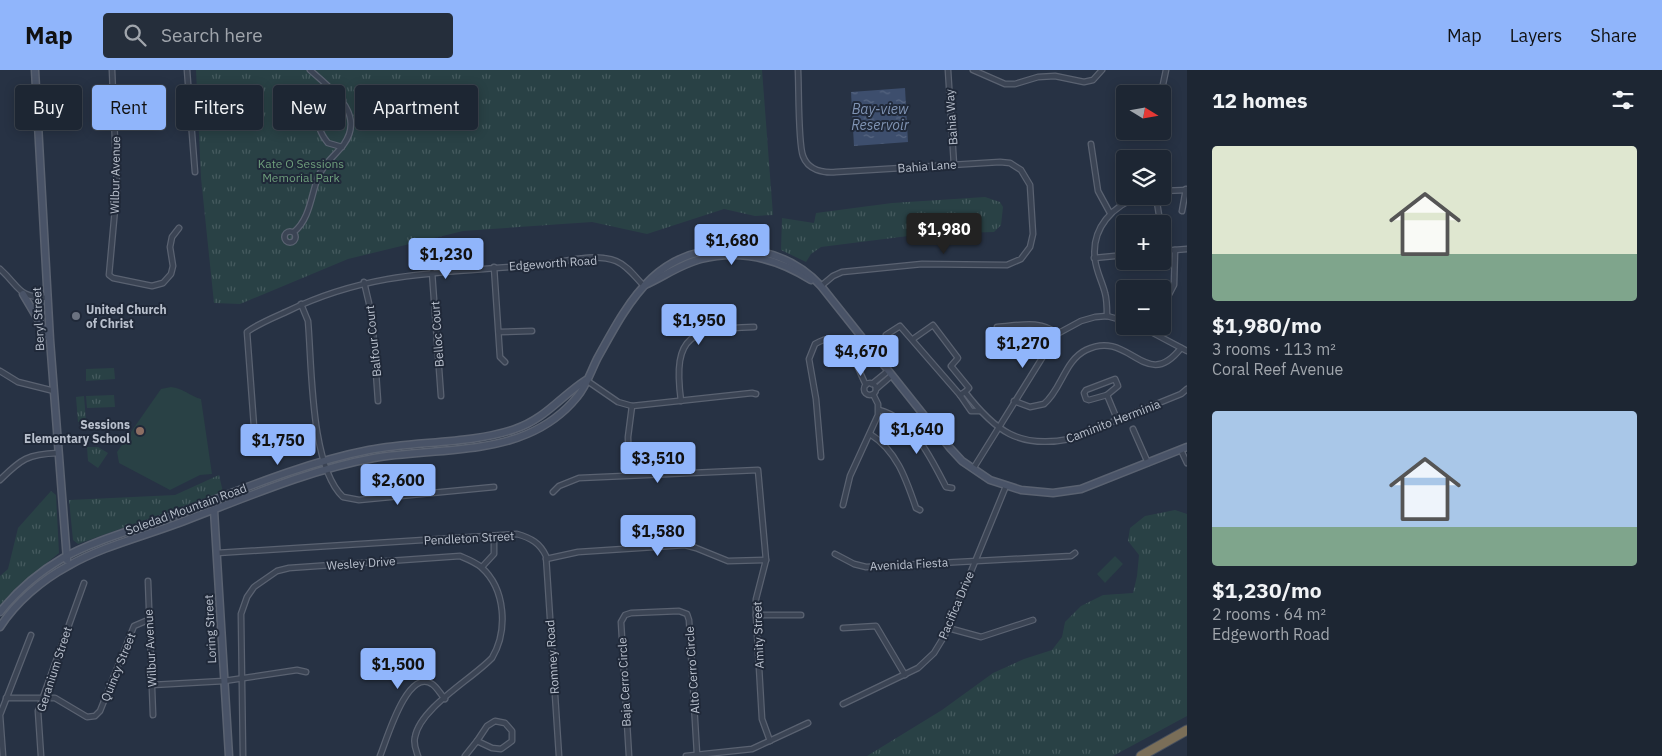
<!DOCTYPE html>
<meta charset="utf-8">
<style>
body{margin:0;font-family:"IBM Plex Sans",sans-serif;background:#252e3b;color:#f1f3f6;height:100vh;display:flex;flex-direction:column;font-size:19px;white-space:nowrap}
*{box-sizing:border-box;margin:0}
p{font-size:16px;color:#a0a5ac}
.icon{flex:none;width:28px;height:28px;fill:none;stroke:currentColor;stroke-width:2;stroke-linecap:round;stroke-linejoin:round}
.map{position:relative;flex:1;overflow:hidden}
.drawer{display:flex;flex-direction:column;background:#1d2633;width:475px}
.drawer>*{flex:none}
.banner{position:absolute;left:15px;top:15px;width:475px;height:45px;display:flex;gap:10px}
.needle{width:32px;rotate:101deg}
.fabs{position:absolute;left:1116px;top:15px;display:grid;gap:10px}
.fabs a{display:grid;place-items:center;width:55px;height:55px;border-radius:5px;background:#1d2633;box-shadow:0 2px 12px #0003,0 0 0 1px #3b434e;font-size:25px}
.price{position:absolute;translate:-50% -42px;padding:0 11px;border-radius:5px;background:#90b5fb;color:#111;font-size:16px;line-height:32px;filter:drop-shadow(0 1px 2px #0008)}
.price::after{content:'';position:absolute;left:50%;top:30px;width:15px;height:11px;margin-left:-8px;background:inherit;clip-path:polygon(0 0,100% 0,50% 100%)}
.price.active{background:#222;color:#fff}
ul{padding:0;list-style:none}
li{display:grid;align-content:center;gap:10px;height:265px;padding:0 25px}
li span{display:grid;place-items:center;height:155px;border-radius:5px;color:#555}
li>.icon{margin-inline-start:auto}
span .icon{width:90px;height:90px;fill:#fffc;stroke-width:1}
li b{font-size:21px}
h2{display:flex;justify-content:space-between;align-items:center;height:60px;padding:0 25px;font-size:21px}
.pill{padding:0 18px;border-radius:5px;background:#1d2633;box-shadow:0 2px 12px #0003,0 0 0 1px #3b434e;font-size:18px;line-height:45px}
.pill.active{background:#90b5fb;color:#111}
header{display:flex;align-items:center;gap:30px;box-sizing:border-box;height:70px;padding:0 25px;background:#90b5fb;color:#111}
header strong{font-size:24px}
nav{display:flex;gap:28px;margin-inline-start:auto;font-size:18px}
.search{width:350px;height:45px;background:#252e3b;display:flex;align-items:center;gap:12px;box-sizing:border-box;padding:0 18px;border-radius:5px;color:#a0a5ac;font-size:19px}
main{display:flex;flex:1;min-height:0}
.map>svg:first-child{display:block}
.grass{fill:url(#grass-tufts)}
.pitch{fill:#294145}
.water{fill:url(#water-ripples)}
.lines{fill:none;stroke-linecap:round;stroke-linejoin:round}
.street-casing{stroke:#5a6271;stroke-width:7}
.secondary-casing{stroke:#5a6271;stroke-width:9}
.highway-casing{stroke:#464f5e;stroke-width:11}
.street{stroke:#3b4454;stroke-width:4.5}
.secondary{stroke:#495367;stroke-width:6}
.highway{stroke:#7a6e58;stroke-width:9}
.worship-dot{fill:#6b7280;stroke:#202939;stroke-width:2}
.education-dot{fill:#8d6e63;stroke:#202939;stroke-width:2}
.labels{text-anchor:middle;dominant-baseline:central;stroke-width:4;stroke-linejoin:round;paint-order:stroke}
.street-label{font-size:12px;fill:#b9c0cd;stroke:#202939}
.park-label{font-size:12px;fill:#6f9f7c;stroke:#202939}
.poi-label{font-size:12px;font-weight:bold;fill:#b9c0cd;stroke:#202939;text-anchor:start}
.water-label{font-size:14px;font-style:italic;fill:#8094b4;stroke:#202939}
</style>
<header>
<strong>Map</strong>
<div class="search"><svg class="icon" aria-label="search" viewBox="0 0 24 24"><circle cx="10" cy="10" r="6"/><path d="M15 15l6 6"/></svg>Search here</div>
<nav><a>Map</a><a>Layers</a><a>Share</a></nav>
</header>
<main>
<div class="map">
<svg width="1187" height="686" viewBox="0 0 1187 686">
<defs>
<pattern id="grass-tufts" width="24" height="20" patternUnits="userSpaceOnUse" patternTransform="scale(1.25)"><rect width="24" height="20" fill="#294145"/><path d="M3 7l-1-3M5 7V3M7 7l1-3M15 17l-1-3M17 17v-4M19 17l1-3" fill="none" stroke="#465b5f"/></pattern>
<pattern id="water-ripples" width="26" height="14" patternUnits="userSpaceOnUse" patternTransform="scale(1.25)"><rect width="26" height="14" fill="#3d4e6d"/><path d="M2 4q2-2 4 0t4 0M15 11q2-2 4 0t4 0" fill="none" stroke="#576681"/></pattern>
</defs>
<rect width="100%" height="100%" fill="#273244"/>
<!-- grass -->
<g class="grass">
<polygon points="196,0 762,0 773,145 755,146 724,139 647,164 592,152 463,161 348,189 240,234 214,233 201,108"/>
<polygon points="985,127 1000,132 1003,137 1001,155 994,162 924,164 821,177 811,184 806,192 781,180 782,148 814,153 816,143 892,133"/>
<polygon points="114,298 115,309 86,311 86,299"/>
<polygon points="114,325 115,337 87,338 86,326"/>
<polygon points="84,326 86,351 78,352 76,327"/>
<polygon points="87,377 98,377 108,383 98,398 88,391"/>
<polygon points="219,405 223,422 78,474 73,470 69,430 175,425"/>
<polygon points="51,421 56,425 59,483 17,517 0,535 0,506 8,499 18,458"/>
<polygon points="1175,440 1187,444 1187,646 1113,686 867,686 942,640 993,603 1024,589 1052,580 1062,567 1065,552 1081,536 1103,525 1133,523 1137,506 1139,485 1128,471 1130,458 1145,446"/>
</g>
<!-- pitch -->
<g class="pitch">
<path d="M 171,317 C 183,318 190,326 201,329 L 212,404 L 200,405 L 170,420 L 119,393 L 117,382 L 161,319 Z"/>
<polygon points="1115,486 1123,494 1105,513 1097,504"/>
</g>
<!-- water -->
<polygon class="water" points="905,18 908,72 854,76 851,22"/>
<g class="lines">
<!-- street casing -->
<g class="street-casing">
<g id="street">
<polyline points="112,0 117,117 109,205 113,208 152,216 163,213 171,204 173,196 170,177 172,167 179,158"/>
<polyline points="187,0 195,102"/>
<path d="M 798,0 C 799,18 798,73 803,86 C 808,100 823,103 836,102 L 1000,92 L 1010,93 L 1021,100 L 1030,115 L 1033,164 L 1030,177 L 1021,189 L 1007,195 L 922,194 L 842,202 L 833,206 L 821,216"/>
<polyline points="948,0 954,95"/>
<polyline points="973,0 1005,14 1015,14 1038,7 1055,6 1084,12 1093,10 1102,0"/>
<polyline points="1161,24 1166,0"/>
<polyline points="1091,74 1098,121 1110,143"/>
<path d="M 342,77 L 328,73 C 310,51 321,38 343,30"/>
<polyline points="1120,114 1125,120"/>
<polyline points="1162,121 1187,120"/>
<polyline points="1156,126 1159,145"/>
<polyline points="1182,141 1186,119"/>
<circle cx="290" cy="167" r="5.5"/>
<path d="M 294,162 C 310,149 311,125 318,107 C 324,93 335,86 344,74 C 366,43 330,18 310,0"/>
<polyline points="1166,164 1167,180"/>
<polyline points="1162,181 1187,179"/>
<polyline points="1094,188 1125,185"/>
<polyline points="494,197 500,287 505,292"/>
<path d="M 0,199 C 21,218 17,227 48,228"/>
<polyline points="432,202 441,326"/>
<polyline points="364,212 372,246 378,331"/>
<path d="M 301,234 L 308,251 C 312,295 310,396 343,427 L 359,430 L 494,417"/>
<polyline points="1162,238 1174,215 1175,180"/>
<path d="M 1107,246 C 1107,238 1107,230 1105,223 C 1102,211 1096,201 1095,189 C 1091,158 1113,135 1141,126"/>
<polyline points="1140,256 1187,281"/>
<path d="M 997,257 C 1017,256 1041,249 1057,264"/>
<polyline points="499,262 532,261"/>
<path d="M 886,265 L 900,256 L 960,325 L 965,322 C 995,361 1019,379 1070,369 L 1181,324 L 1187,319"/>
<polyline points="913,269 933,255 958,288 951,296 969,318 965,322"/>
<polyline points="0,301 18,312 54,321"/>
<polygon points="1115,309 1118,316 1107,325 1089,330 1086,329 1084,323 1086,320"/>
<polyline points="586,310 618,332 632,336 752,323 756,324"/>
<circle cx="870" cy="319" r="6"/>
<polyline points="872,314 888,301"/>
<polyline points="876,319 891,306"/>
<polyline points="960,325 971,341 980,341"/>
<polyline points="1107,325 1117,349"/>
<path d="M 681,331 C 672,263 692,259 754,257"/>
<path d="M 1014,331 L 1030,337 L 1044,334 C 1062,319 1064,291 1086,280 C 1130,258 1145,324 1181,278"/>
<path d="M 879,340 C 913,349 931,388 946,417 L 952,418"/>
<polyline points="1133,359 1148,393"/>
<path d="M 870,364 C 897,381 906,409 916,438 L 920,440"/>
<path d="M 255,370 L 247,262 C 259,253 275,247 288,241 C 372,200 447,203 536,195 C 561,193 592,182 616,191 C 628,196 635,207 644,216"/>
<polyline points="1181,380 1187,393"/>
<path d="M 821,387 L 816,329 L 809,289 L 815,274 C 849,254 854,293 866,315"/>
<polyline points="973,399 1057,264 1081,251 1095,247 1107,246 1125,251"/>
<polyline points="629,405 628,367 632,336"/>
<path d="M 0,410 C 21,389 28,384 58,383"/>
<polyline points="553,422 559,416 579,408 758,400 766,490 756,529 756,545 762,649 770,671"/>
<polyline points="843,435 850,406 878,345 878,334 873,324"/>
<path d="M 217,483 L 517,464 C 531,468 540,473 546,486 L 559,686"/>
<polyline points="835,484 854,494 866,497 1071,486 1075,483"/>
<polyline points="546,489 578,482 685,475 696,478 728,491 766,490"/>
<polyline points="482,497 494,484 494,466"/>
<polyline points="148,511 153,645"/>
<polyline points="756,545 801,545"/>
<polyline points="843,558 876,556 905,605"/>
<polyline points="948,558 981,567 1033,550"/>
<polyline points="152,615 224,611 297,600 306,602"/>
<polyline points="6,628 55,628 87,647 95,646 100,641 134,556 148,550"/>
<polyline points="843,634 918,598 934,583 945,565 1006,416"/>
<polygon points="495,651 505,653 512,661 512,671 501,679 492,678 477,671 487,656"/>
<polyline points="3,686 0,645 31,565"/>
<polyline points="41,686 38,641 84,513"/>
<path d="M 243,686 L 241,544 L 247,527 L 254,517 L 277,501 L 289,498 L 460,486 C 467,489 475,492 481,497 C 506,519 508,561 492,588 C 472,609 420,638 415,667 C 413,674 416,680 418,686"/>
<path d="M 380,686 C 386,672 407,597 432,614 C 437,617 441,625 445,629"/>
<polyline points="465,686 477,671"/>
<polyline points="629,686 621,552 625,545 631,543 679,541 687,544 689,550 697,684"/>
<polyline points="686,686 752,679 808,653"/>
</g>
</g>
<!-- secondary casing -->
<g class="secondary-casing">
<g id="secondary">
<polyline points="35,0 50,270 67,490"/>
<path d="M 645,215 C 663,207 681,194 701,189 C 740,179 778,189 811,210"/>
<polyline points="23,224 49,268"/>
<polyline points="214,440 229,686"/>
<path d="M 0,542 C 17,521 39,502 63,488 C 95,470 134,460 169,447 C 233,423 302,393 369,380 C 415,371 472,374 515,359 C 545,349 561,326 586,310"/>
<path d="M 0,557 C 16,532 42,510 68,496 C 101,477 141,467 176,454 C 240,430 307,400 374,388 C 421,380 484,383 527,364 C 546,356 564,343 577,327 C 586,317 591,301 597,289 C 631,227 659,174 740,179 C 773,181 799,192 821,216 L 950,378 L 962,391 L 990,410 L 1021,420 L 1053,423 L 1081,419 L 1187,377"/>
</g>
</g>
<!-- highway casing -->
<g class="highway-casing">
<polyline id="highway" points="1141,686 1187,660"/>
</g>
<!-- street -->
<use href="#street" class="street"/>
<!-- secondary -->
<use href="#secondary" class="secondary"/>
<!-- highway -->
<use href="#highway" class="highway"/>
</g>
<!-- markers -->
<circle class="worship-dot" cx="76" cy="246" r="5"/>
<circle class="education-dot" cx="140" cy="361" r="5"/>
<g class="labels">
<!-- street labels -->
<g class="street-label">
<text transform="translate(951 47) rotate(-94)">Bahia Way</text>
<text transform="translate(927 96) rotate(-4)">Bahia Lane</text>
<text transform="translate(115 105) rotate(-89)">Wilbur Avenue</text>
<text transform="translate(553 193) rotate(-4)">Edgeworth Road</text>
<text transform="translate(38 249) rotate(-93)">Beryl Street</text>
<text transform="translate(437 264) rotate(-94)">Belloc Court</text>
<text transform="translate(373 271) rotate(-96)">Balfour Court</text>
<text transform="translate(1113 351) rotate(-21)">Caminito Herminia</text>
<text transform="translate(186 439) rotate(-20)">Soledad Mountain Road</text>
<text transform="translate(469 468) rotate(-3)">Pendleton Street</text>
<text transform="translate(361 493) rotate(-4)">Wesley Drive</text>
<text transform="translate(909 494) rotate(-3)">Avenida Fiesta</text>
<text transform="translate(956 535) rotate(-67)">Pacifica Drive</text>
<text transform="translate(210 559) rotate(-93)">Loring Street</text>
<text transform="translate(758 565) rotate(-92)">Amity Street</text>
<text transform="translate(150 578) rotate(-93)">Wilbur Avenue</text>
<text transform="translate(552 587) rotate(-94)">Romney Road</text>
<text transform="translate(118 597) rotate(-68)">Quincy Street</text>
<text transform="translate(54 599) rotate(-72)">Geranium Street</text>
<text transform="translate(692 600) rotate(-94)">Alto Cerro Circle</text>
<text transform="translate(624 612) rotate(-93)">Baja Cerro Circle</text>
</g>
<!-- park labels -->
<g class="park-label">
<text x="301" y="93">Kate O Sessions<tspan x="301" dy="14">Memorial Park</tspan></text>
</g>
<!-- poi labels -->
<g class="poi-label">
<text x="86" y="239">United Church<tspan x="86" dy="14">of Christ</tspan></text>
<text x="130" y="354" text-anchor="end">Sessions<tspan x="130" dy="14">Elementary School</tspan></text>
</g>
<!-- water labels -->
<g class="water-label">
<text x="880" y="39">Bay-view<tspan x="880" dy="16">Reservoir</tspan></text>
</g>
</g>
</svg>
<div class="fabs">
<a><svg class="needle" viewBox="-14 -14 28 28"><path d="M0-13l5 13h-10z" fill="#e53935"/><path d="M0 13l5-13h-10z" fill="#a0a5ac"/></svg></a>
<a><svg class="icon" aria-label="layers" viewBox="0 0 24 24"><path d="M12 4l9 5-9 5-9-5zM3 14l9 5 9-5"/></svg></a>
<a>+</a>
<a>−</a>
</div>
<b class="price active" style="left:944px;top:185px">$1,980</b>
<b class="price" style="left:732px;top:196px">$1,680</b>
<b class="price" style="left:446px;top:210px">$1,230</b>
<b class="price" style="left:699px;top:276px">$1,950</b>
<b class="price" style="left:1023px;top:299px">$1,270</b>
<b class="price" style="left:861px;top:307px">$4,670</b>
<b class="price" style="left:917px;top:385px">$1,640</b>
<b class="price" style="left:278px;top:396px">$1,750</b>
<b class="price" style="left:658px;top:414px">$3,510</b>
<b class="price" style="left:398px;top:436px">$2,600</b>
<b class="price" style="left:658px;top:487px">$1,580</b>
<b class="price" style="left:398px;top:620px">$1,500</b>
<div class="banner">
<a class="pill">Buy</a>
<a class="pill active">Rent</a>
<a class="pill">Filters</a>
<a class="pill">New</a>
<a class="pill">Apartment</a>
</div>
</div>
<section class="drawer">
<h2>12 homes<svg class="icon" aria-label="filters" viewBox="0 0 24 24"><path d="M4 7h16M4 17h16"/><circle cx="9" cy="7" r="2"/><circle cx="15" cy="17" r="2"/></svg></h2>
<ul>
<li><span style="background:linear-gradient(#dfe7d0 70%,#7fa58c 0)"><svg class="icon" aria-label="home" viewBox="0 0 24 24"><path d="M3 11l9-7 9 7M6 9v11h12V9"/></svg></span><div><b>$1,980/mo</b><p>3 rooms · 113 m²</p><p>Coral Reef Avenue</p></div></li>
<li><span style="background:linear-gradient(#a9c7e8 75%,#7fa58c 0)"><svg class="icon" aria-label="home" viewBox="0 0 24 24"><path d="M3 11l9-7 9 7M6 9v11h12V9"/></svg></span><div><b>$1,230/mo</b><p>2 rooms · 64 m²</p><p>Edgeworth Road</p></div></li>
</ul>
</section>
</main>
